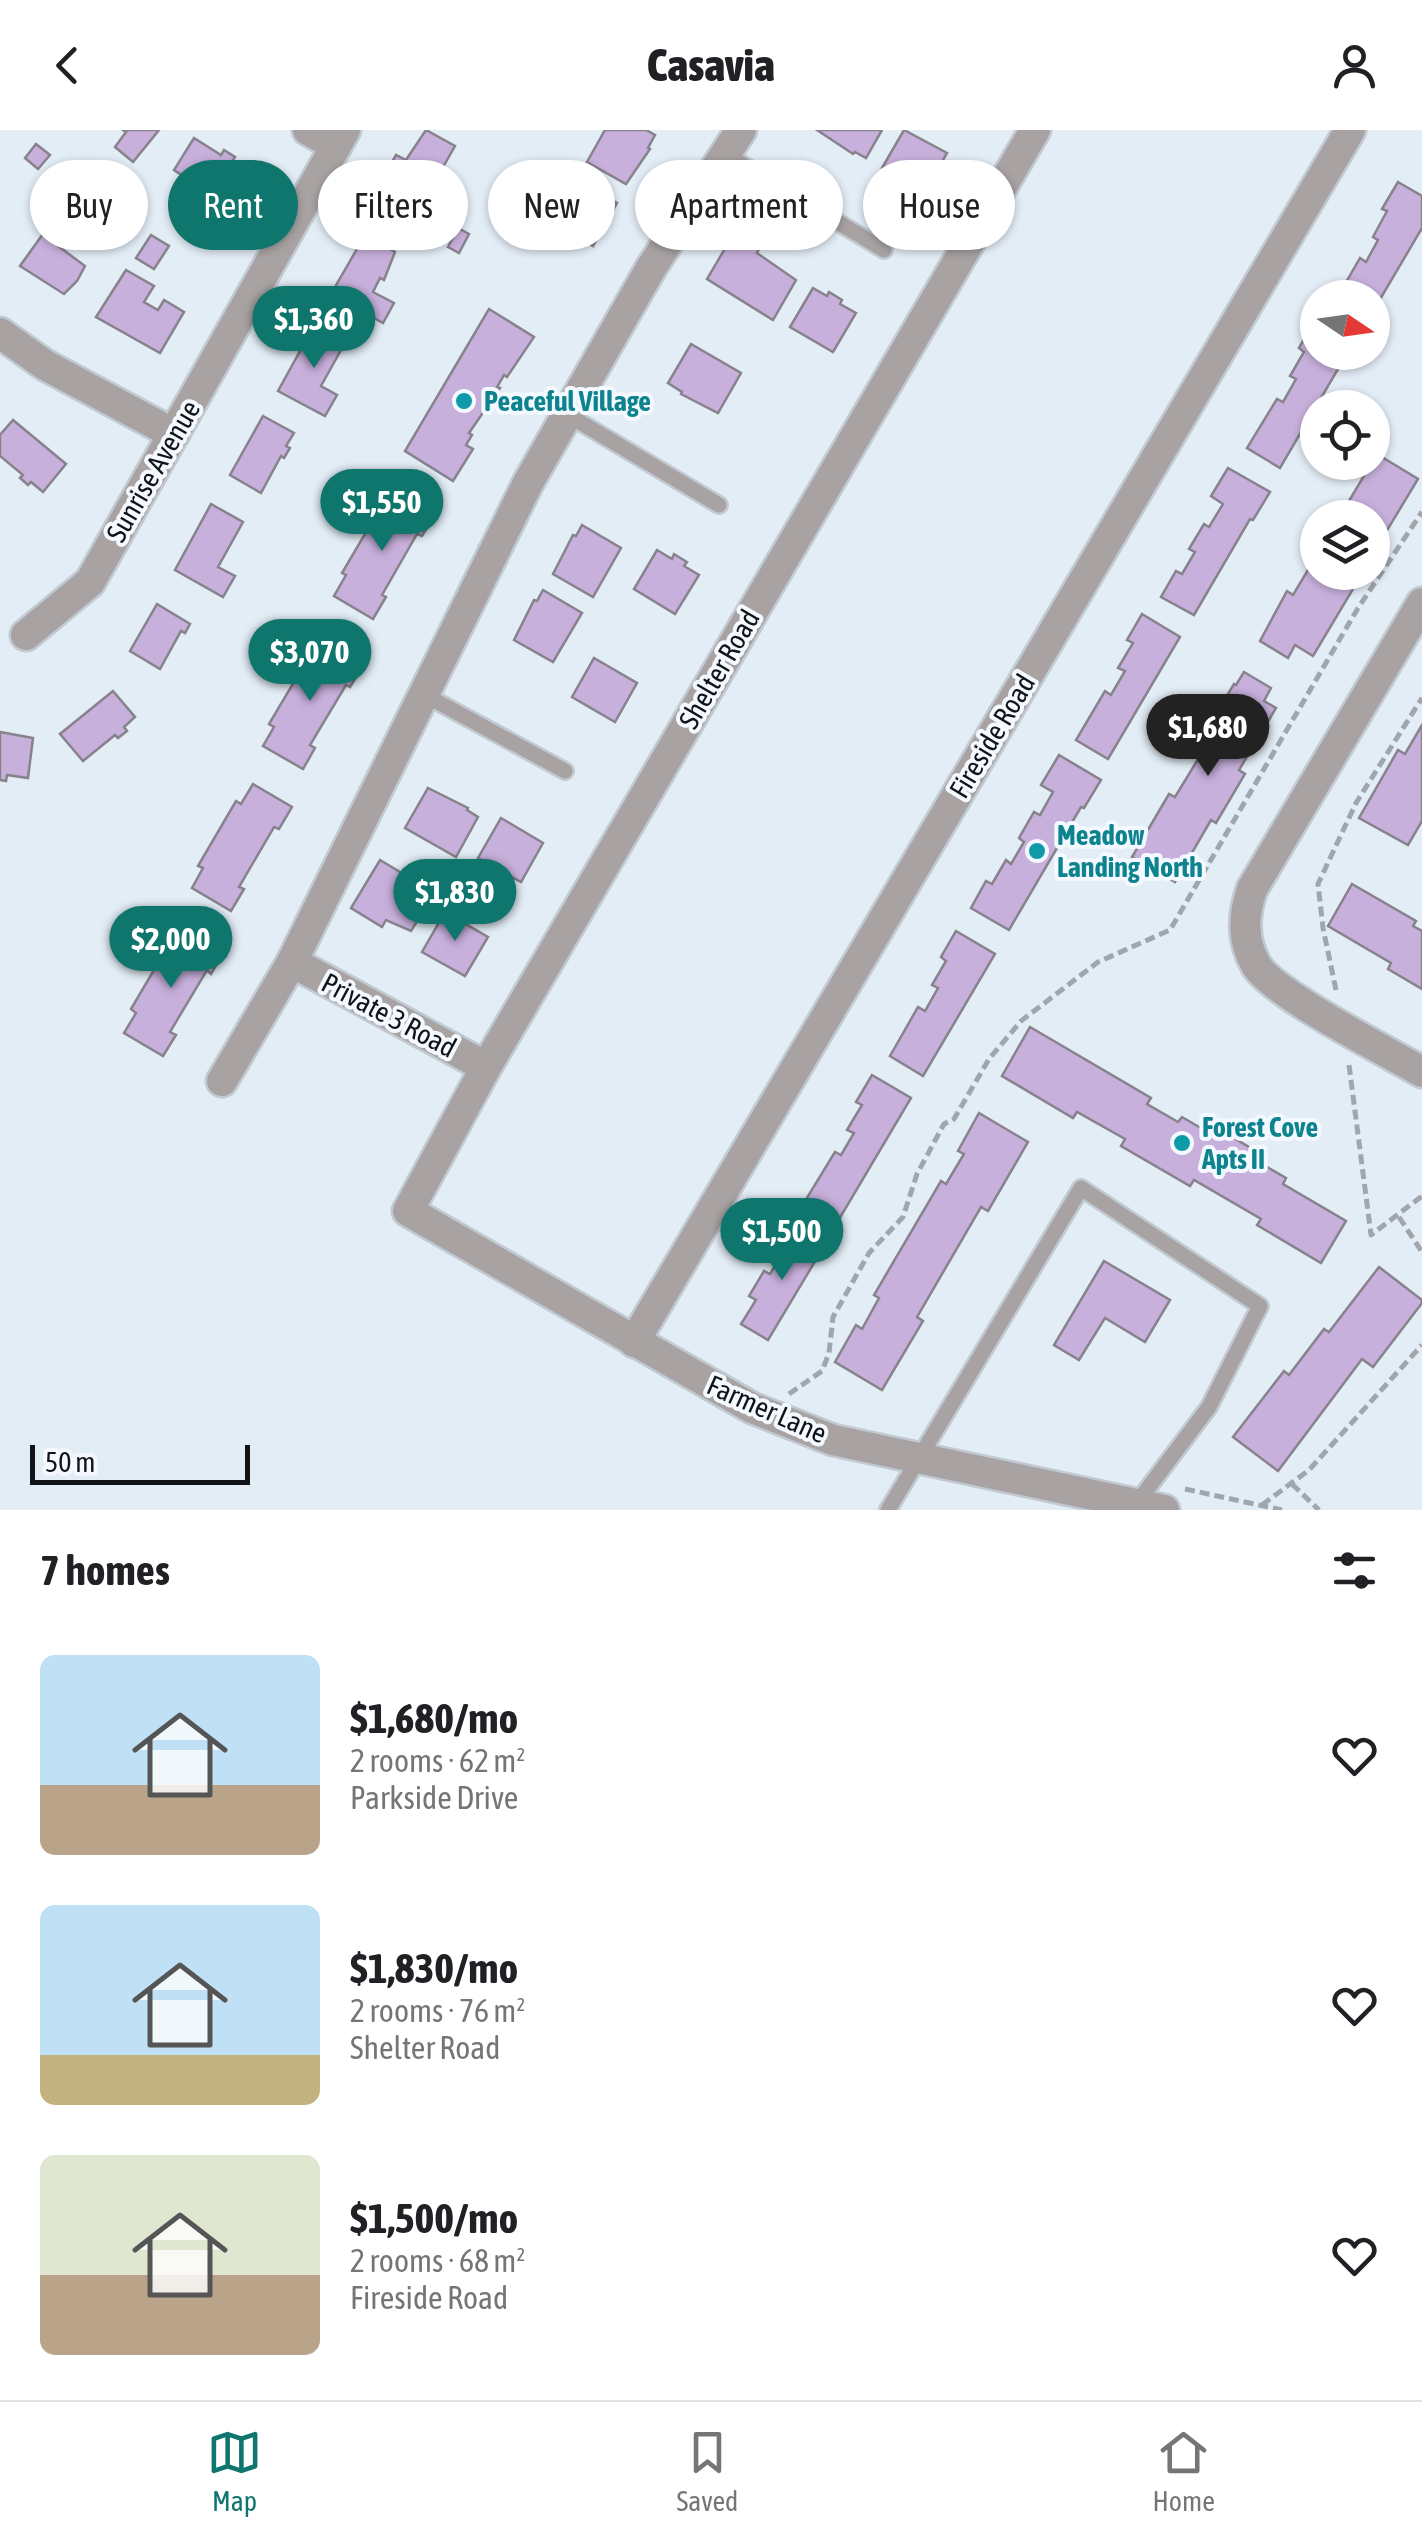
<!DOCTYPE html>
<meta charset="utf-8">
<style>
body{margin:0;font-family:"Asap Condensed",sans-serif;background:#f6f6f6;color:#202124;height:100vh;display:flex;flex-direction:column;font-size:38px;white-space:nowrap}
*{box-sizing:border-box;margin:0}
p{font-size:32px;color:#757577}
.icon{flex:none;width:55px;height:55px;fill:none;stroke:currentColor;stroke-width:2;stroke-linecap:round;stroke-linejoin:round}
.map{position:relative;height:1380px;overflow:hidden}
.drawer{display:flex;flex-direction:column;background:#fff;flex:1}
.drawer>*{flex:none}
.banner{position:absolute;left:30px;top:30px;width:1362px;height:90px;display:flex;gap:20px}
.needle{width:65px;rotate:103deg}
.fabs{position:absolute;left:1300px;top:150px;display:grid;gap:20px}
.fabs a{display:grid;place-items:center;width:90px;height:90px;border-radius:50%;background:#fff;box-shadow:0 2px 8px #0004;font-size:50px}
.scale{position:absolute;left:30px;bottom:25px;width:220px;box-sizing:border-box;padding-left:10px;border:5px solid #111417;border-top:0;font-size:28px;line-height:35px;white-space:nowrap;color:#111417;-webkit-text-stroke:8px #f4f9ff;paint-order:stroke}
.price{position:absolute;translate:-50% -85px;padding:0 22px;border-radius:35px;background:#0f766e;color:#fff;font-size:32px;line-height:65px;filter:drop-shadow(0 2px 5px #0008)}
.price::after{content:'';position:absolute;left:50%;top:60px;width:30px;height:22px;margin-left:-15px;background:inherit;clip-path:polygon(0 0,100% 0,50% 100%)}
.price.on{background:#222;color:#fff}
ul{padding:0;list-style:none}
li{display:flex;align-items:center;gap:30px;height:250px;padding:0 40px}
li span{display:grid;place-items:center;flex:none;width:280px;height:200px;border-radius:15px;color:#555}
li>.icon{margin-inline-start:auto}
span .icon{width:120px;height:120px;fill:#fffc;stroke-width:1}
li b{font-size:42px}
h2{display:flex;justify-content:space-between;align-items:center;height:120px;padding:0 40px;font-size:42px}
.chip{padding:0 35px;border-radius:45px;background:#fff;box-shadow:0 2px 8px #0004;font-size:35px;line-height:90px}
.chip.on{background:#0f766e;color:#fff}
header{display:flex;justify-content:space-between;align-items:center;height:130px;padding:0 40px;background:#fff;font-size:45px;font-weight:800}
.tab-bar{display:flex;justify-content:space-around;align-items:center;height:140px;border-top:2px solid #e0e0e0;background:#fff;font-size:28px;color:#757577}
.tab-bar a{display:grid;justify-items:center;gap:5px}
.tab-bar .on{color:#0f766e}
.map>svg:first-child{display:block}
.building{fill:#c8b0dc;stroke:#87828c;stroke-width:2.5}
.lines{fill:none;stroke-linecap:round;stroke-linejoin:round}
.lane-casing{stroke:#c1cad2;stroke-width:20}
.street-casing{stroke:#c1cad2;stroke-width:35}
.path{stroke:#9fa6ad;stroke-width:5;stroke-dasharray:10 5;stroke-linecap:butt}
.lane{stroke:#a8a2a2;stroke-width:15}
.street{stroke:#a8a2a2;stroke-width:30}
.culture-dot{fill:#0f9aa8;stroke:#f4f9ff;stroke-width:4}
.labels{text-anchor:middle;dominant-baseline:central;stroke-width:8;stroke-linejoin:round;paint-order:stroke}
.culture-label{font-size:28px;font-weight:bold;fill:#0d838f;stroke:#f4f9ff;text-anchor:start}
.street-label{font-size:28px;fill:#111417;stroke:#f4f9ff}
</style>
<header><svg class="icon" aria-label="back" viewBox="0 0 24 24"><path d="M15 5l-7 7 7 7"/></svg>Casavia<svg class="icon" aria-label="person" viewBox="0 0 24 24"><circle cx="12" cy="8" r="4"/><path d="M4 21q1-7 8-7t8 7"/></svg></header>
<div class="map">
<svg width="1422" height="1380" viewBox="0 0 1422 1380">
<rect width="100%" height="100%" fill="#e3edf6"/>
<!-- building -->
<g class="building">
<polygon points="123,0 159,0 133,32 115,17 126,2"/>
<polygon points="426,0 455,16 422,74 438,84 426,105 378,78 394,50 385,45 396,25 406,30"/>
<polygon points="605,0 646,0 655,5 648,18 650,19 626,54 587,32"/>
<polygon points="817,0 882,0 866,28 855,22 853,24"/>
<polygon points="904,0 947,23 924,63 894,47 882,38"/>
<polygon points="194,8 221,25 224,20 235,27 232,32 260,50 229,98 184,68 194,53 174,40"/>
<polygon points="36,14 50,25 38,39 25,28"/>
<polygon points="578,50 617,73 593,116 553,93"/>
<polygon points="1398,52 1422,66 1422,98 1372,183 1372,168 1337,168 1360,128 1366,132 1378,110 1373,107 1387,81 1382,79"/>
<polygon points="458,98 469,104 459,123 448,117"/>
<polygon points="45,101 56,110 54,113 85,136 77,151 64,164 20,136"/>
<polygon points="151,105 169,116 154,139 136,128"/>
<polygon points="365,105 395,122 384,150 380,148 373,162 394,173 383,193 331,164"/>
<polygon points="733,105 759,119 757,123 796,150 773,190 707,149"/>
<polygon points="126,140 154,156 144,172 158,180 164,170 184,182 160,223 96,187"/>
<polygon points="813,158 827,166 829,162 842,170 840,174 856,183 833,222 790,197"/>
<polygon points="489,179 534,207 507,247 504,245 497,257 500,258 469,303 472,305 466,315 473,319 453,351 405,321"/>
<polygon points="1314,192 1318,194 1318,222 1348,222 1280,338 1247,318 1277,269 1283,272 1296,249 1290,246 1304,222 1299,218"/>
<polygon points="315,194 346,211 321,256 337,265 325,286 278,261"/>
<polygon points="691,214 741,243 718,283 681,264 682,262 668,253"/>
<polygon points="263,286 294,303 286,316 290,318 284,328 281,326 261,363 230,345"/>
<polygon points="13,290 66,334 43,362 31,352 28,355 20,348 23,345 0,326 0,305"/>
<polygon points="1377,324 1418,349 1380,412 1375,408 1372,412 1372,388 1331,388 1334,382 1340,386"/>
<polygon points="1228,338 1270,362 1253,390 1250,389 1194,485 1161,467 1176,441 1182,444 1195,422 1189,419 1204,394 1209,397 1223,374 1211,366"/>
<polygon points="395,362 435,385 422,406 417,404 382,465 386,467 373,489 334,466 346,445 342,443 379,380 384,383"/>
<polygon points="211,374 243,392 218,437 235,446 223,467 175,440"/>
<polygon points="582,395 621,418 593,467 553,444 573,405 576,406"/>
<polygon points="1318,409 1318,442 1354,442 1346,455 1353,459 1313,526 1295,515 1288,528 1260,511 1287,461 1293,465 1311,435 1305,431"/>
<polygon points="657,420 672,429 674,424 687,432 684,436 699,445 675,484 634,459"/>
<polygon points="543,460 582,483 553,532 514,510 534,470 537,471"/>
<polygon points="157,474 190,494 185,503 181,501 160,539 130,521"/>
<polygon points="1142,484 1180,507 1108,629 1076,610 1105,561 1111,565 1125,541 1118,538 1133,513 1127,510"/>
<polygon points="323,512 363,536 350,557 346,555 310,615 315,618 303,639 263,616 274,597 269,594 307,530 312,533"/>
<polygon points="594,528 637,553 615,592 572,567"/>
<polygon points="1244,542 1271,558 1264,571 1276,578 1239,640 1245,644 1216,693 1211,690 1175,752 1132,727 1169,664 1175,667 1203,621 1196,617 1234,554 1236,555"/>
<polygon points="113,561 135,587 124,597 127,601 118,608 115,605 83,631 60,604"/>
<polygon points="1422,595 1422,691 1408,715 1359,688 1398,620 1405,624"/>
<polygon points="0,602 33,608 28,648 7,645 6,651 0,650"/>
<polygon points="1059,625 1101,650 1084,678 1081,677 1009,800 971,778 986,751 992,754 1006,730 1011,734 1024,712 1019,708 1034,682 1040,685 1053,662 1041,655"/>
<polygon points="253,654 292,677 279,699 274,697 239,757 244,759 231,781 192,758 203,738 198,736 236,671 241,674"/>
<polygon points="428,658 468,678 467,680 478,687 456,727 405,698"/>
<polygon points="501,688 543,713 521,752 478,728"/>
<polygon points="380,730 435,763 411,801 386,790 382,797 351,778"/>
<polygon points="1352,754 1416,791 1413,796 1422,801 1422,859 1388,839 1391,833 1328,796"/>
<polygon points="445,782 488,807 465,846 422,822"/>
<polygon points="186,799 224,822 211,844 207,840 170,902 176,905 163,926 124,903 136,883 131,879 168,816 174,820"/>
<polygon points="956,801 995,824 923,946 890,926 918,877 925,881 938,858 932,855 946,831 941,827"/>
<polygon points="1030,897 1151,968 1147,974 1178,992 1182,987 1218,1008 1222,1001 1259,1023 1255,1030 1286,1048 1283,1054 1346,1091 1321,1133 1257,1095 1261,1089 1194,1050 1190,1056 1121,1016 1125,1009 1077,982 1073,988 1002,946"/>
<polygon points="872,945 911,968 838,1091 805,1071 835,1022 841,1025 854,1003 847,1000 862,975 856,972"/>
<polygon points="979,983 1028,1012 988,1081 981,1077 917,1187 923,1191 882,1260 835,1232 856,1195 862,1199 879,1168 874,1165 941,1051 946,1054 964,1024 958,1021"/>
<polygon points="798,1097 826,1113 768,1210 741,1194 756,1170 749,1166 764,1141 770,1144"/>
<polygon points="1104,1131 1170,1170 1145,1212 1105,1188 1079,1230 1054,1215"/>
<polygon points="1379,1137 1422,1170 1422,1173 1373,1237 1362,1229 1278,1341 1233,1307 1284,1241 1289,1245 1324,1199 1329,1202"/>
</g>
<g class="lines">
<!-- lane casing -->
<g class="lane-casing">
<g id="lane">
<polyline points="725,24 884,120"/>
<polyline points="568,285 719,375"/>
<polyline points="423,564 565,641"/>
<polyline points="888,1380 1081,1058 1260,1176 1209,1277 1136,1374"/>
</g>
</g>
<!-- street casing -->
<g class="street-casing">
<g id="street">
<polyline points="308,0 336,16"/>
<polyline points="1035,0 486,937 408,1081 752,1278 833,1310 1164,1380"/>
<polyline points="0,203 45,235 174,304"/>
<path d="M 1422,473 L 1252,759 C 1243,786 1242,810 1256,835 C 1273,864 1388,922 1422,942"/>
<polyline points="26,505 90,452 345,0"/>
<polyline points="292,832 486,937"/>
<polyline points="222,951 292,832 528,353 651,138 741,0"/>
<polyline points="634,1212 1350,0"/>
</g>
</g>
<!-- path -->
<g class="path">
<polyline points="1336,860 1323,798 1318,754 1356,673 1422,568"/>
<polyline points="1349,935 1371,1105 1422,1066"/>
<polyline points="1399,1087 1422,1122"/>
<polyline points="789,1264 822,1241 829,1223 833,1187 869,1123 903,1087 917,1044 944,994 954,989 989,929 1021,891 1098,832 1170,800 1358,478 1422,382"/>
<polyline points="1292,1354 1319,1380"/>
<polyline points="1185,1359 1282,1380"/>
<polyline points="1262,1375 1309,1340 1422,1215"/>
</g>
<!-- lane -->
<use href="#lane" class="lane"/>
<!-- street -->
<use href="#street" class="street"/>
</g>
<!-- markers -->
<g class="culture-dot">
<circle cx="464" cy="271" r="10"/>
<circle cx="1037" cy="721" r="10"/>
<circle cx="1182" cy="1013" r="10"/>
</g>
<g class="labels">
<!-- culture labels -->
<g class="culture-label">
<text x="484" y="271">Peaceful Village</text>
<text x="1057" y="705">Meadow<tspan x="1057" dy="32">Landing North</tspan></text>
<text x="1202" y="997">Forest Cove<tspan x="1202" dy="32">Apts II</tspan></text>
</g>
<!-- street labels -->
<g class="street-label">
<text transform="translate(153 341) rotate(-60)">Sunrise Avenue</text>
<text transform="translate(719 539) rotate(-60)">Shelter Road</text>
<text transform="translate(992 606) rotate(-59)">Fireside Road</text>
<text transform="translate(389 885) rotate(28)">Private 3 Road</text>
<text transform="translate(767 1279) rotate(24)">Farmer Lane</text>
</g>
</g>
</svg>
<div class="fabs">
<a><svg class="needle" viewBox="-14 -14 28 28"><path d="M0-13l5 13h-10z" fill="#e53935"/><path d="M0 13l5-13h-10z" fill="#757577"/></svg></a>
<a><svg class="icon" aria-label="locate" viewBox="0 0 24 24"><circle cx="12" cy="12" r="6"/><path d="M12 2v4M12 18v4M2 12h4M18 12h4"/></svg></a>
<a><svg class="icon" aria-label="layers" viewBox="0 0 24 24"><path d="M12 4l9 5-9 5-9-5zM3 14l9 5 9-5"/></svg></a>
</div>
<div class="scale">50 m</div>
<b class="price" style="left:314px;top:241px">$1,360</b>
<b class="price" style="left:382px;top:424px">$1,550</b>
<b class="price" style="left:310px;top:574px">$3,070</b>
<b class="price on" style="left:1208px;top:649px">$1,680</b>
<b class="price" style="left:455px;top:814px">$1,830</b>
<b class="price" style="left:171px;top:861px">$2,000</b>
<b class="price" style="left:782px;top:1153px">$1,500</b>
<div class="banner">
<a class="chip">Buy</a>
<a class="chip on">Rent</a>
<a class="chip">Filters</a>
<a class="chip">New</a>
<a class="chip">Apartment</a>
<a class="chip">House</a>
</div>
</div>
<section class="drawer">
<h2>7 homes<svg class="icon" aria-label="filters" viewBox="0 0 24 24"><path d="M4 7h16M4 17h16"/><circle cx="9" cy="7" r="2"/><circle cx="15" cy="17" r="2"/></svg></h2>
<ul>
<li><span style="background:linear-gradient(#bfe0f5 65%,#b9a48a 0)"><svg class="icon" aria-label="home" viewBox="0 0 24 24"><path d="M3 11l9-7 9 7M6 9v11h12V9"/></svg></span><div><b>$1,680/mo</b><p>2 rooms · 62 m²</p><p>Parkside Drive</p></div><svg class="icon" aria-label="heart" viewBox="0 0 24 24"><path d="M12 20l-8-8c-3-5 5-10 8-4 3-6 11-1 8 4z"/></svg></li>
<li><span style="background:linear-gradient(#bfe0f5 75%,#c2b280 0)"><svg class="icon" aria-label="home" viewBox="0 0 24 24"><path d="M3 11l9-7 9 7M6 9v11h12V9"/></svg></span><div><b>$1,830/mo</b><p>2 rooms · 76 m²</p><p>Shelter Road</p></div><svg class="icon" aria-label="heart" viewBox="0 0 24 24"><path d="M12 20l-8-8c-3-5 5-10 8-4 3-6 11-1 8 4z"/></svg></li>
<li><span style="background:linear-gradient(#dfe7d0 60%,#b9a48a 0)"><svg class="icon" aria-label="home" viewBox="0 0 24 24"><path d="M3 11l9-7 9 7M6 9v11h12V9"/></svg></span><div><b>$1,500/mo</b><p>2 rooms · 68 m²</p><p>Fireside Road</p></div><svg class="icon" aria-label="heart" viewBox="0 0 24 24"><path d="M12 20l-8-8c-3-5 5-10 8-4 3-6 11-1 8 4z"/></svg></li>
</ul>
</section>
<nav class="tab-bar">
<a class="on"><svg class="icon" aria-label="map" viewBox="0 0 24 24"><path d="M3 6l6-2 6 2 6-2v14l-6 2-6-2-6 2zM9 4v14M15 6v14"/></svg>Map</a>
<a><svg class="icon" aria-label="saved" viewBox="0 0 24 24"><path d="M7 4h10v16l-5-4-5 4z"/></svg>Saved</a>
<a><svg class="icon" aria-label="home" viewBox="0 0 24 24"><path d="M3 11l9-7 9 7M6 9v11h12V9"/></svg>Home</a>
</nav>
